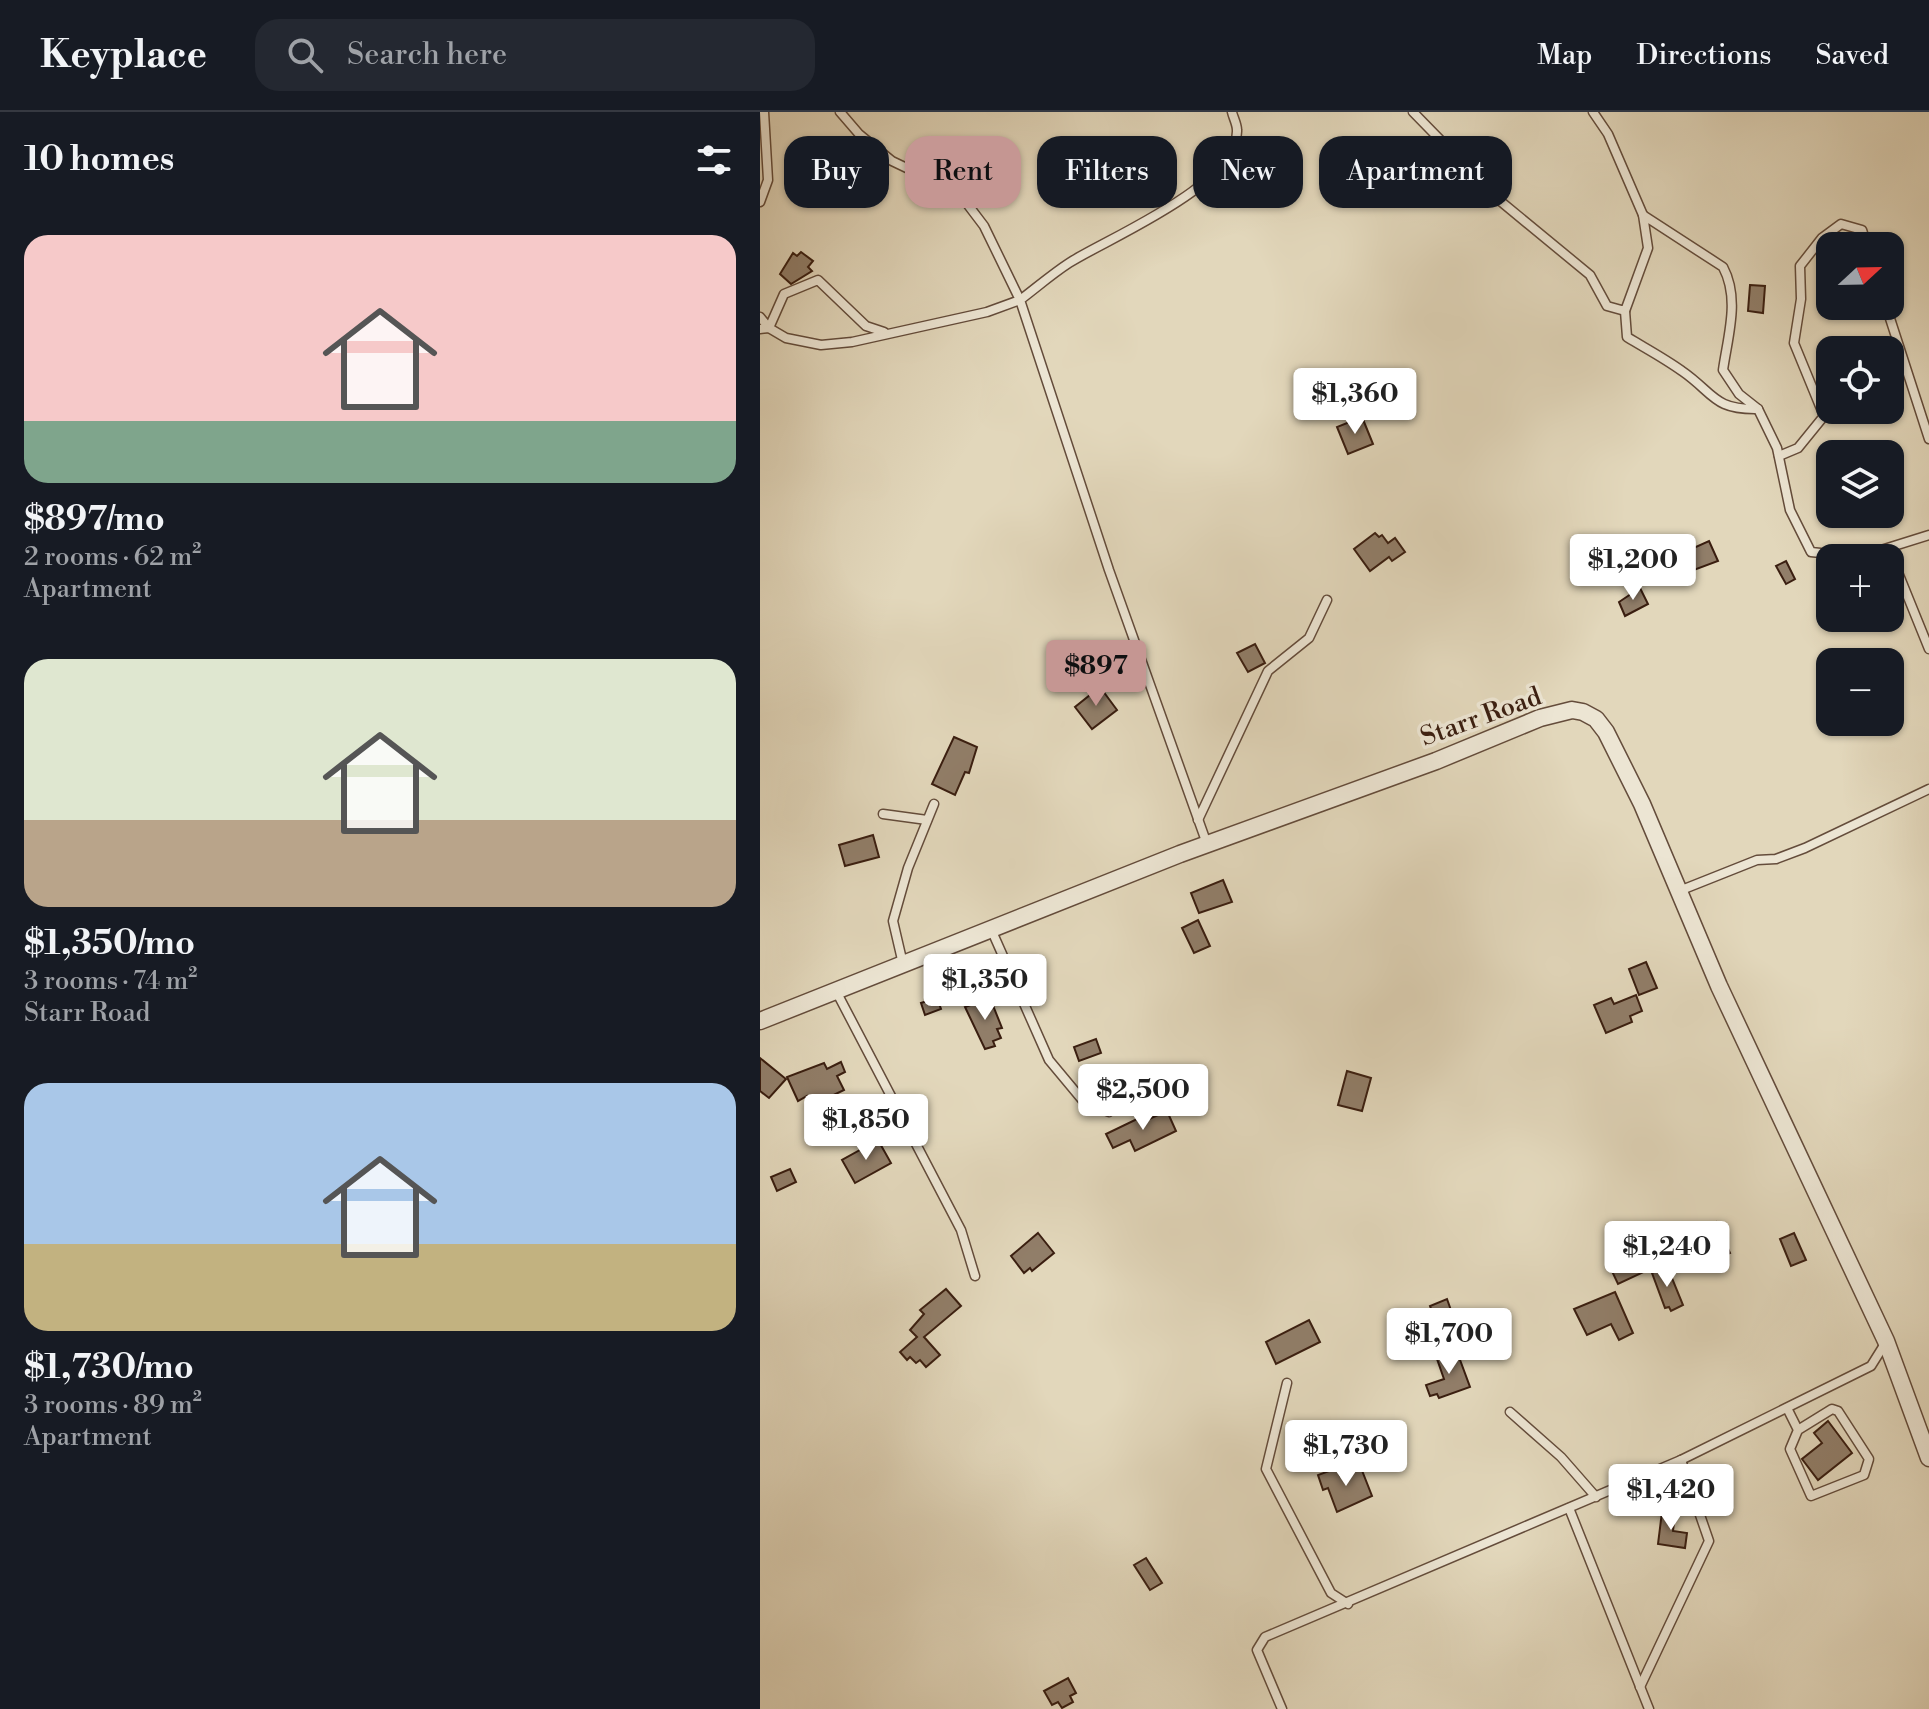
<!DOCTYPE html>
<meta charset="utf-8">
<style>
body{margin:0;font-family:"Libre Bodoni",serif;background:#242831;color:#f1f3f6;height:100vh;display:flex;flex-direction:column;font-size:30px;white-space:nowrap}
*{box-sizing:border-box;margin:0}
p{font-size:26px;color:#9ea1a6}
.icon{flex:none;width:44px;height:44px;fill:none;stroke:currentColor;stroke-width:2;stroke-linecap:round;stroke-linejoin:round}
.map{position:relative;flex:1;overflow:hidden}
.drawer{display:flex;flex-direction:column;background:#171b24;width:760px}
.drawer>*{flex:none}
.banner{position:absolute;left:24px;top:24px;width:760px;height:72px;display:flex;gap:16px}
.needle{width:52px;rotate:68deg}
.buttons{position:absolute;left:1056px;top:120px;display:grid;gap:16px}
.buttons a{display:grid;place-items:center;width:88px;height:88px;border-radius:16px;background:#171b24;box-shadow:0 2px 6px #0004;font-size:40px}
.price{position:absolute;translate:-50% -68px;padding:0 18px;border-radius:8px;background:#fff;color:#222;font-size:26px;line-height:52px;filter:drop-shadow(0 2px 4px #0008)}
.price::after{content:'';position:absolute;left:50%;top:48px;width:24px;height:18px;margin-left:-12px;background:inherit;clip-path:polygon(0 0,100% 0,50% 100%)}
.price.on{background:#c59692;color:#111}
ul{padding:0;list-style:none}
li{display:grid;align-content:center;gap:16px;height:424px;padding:0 24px}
li span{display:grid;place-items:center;height:248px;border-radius:24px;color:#555}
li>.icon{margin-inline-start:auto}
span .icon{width:144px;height:144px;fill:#fffc;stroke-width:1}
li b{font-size:34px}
h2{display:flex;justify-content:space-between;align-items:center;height:96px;padding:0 24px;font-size:34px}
.pill{padding:0 28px;border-radius:24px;background:#171b24;box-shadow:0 2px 6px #0004;font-size:28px;line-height:72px}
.pill.on{background:#c59692;color:#111}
header{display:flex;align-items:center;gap:48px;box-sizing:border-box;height:112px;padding:0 40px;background:#171b24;border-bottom:2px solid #363941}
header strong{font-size:38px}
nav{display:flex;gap:44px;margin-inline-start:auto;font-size:28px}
.search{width:560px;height:72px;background:#242831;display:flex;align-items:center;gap:20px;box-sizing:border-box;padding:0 28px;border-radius:24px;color:#9ea1a6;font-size:30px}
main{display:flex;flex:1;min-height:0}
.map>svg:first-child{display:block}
.building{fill:#917e69;stroke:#3a1e10;stroke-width:2}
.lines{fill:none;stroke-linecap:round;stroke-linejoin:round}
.lane-casing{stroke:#644c3b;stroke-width:11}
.street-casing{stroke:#644c3b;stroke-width:19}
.lane{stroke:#ece5d3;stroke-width:8}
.street{stroke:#ece5d3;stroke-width:16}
.labels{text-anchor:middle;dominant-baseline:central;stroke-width:7;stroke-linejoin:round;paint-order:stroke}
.street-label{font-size:26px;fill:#3a1e10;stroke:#ece5d3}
</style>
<header>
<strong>Keyplace</strong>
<div class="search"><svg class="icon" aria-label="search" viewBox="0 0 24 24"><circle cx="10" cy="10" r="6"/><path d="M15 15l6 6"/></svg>Search here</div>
<nav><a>Map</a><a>Directions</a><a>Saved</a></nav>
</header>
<main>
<section class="drawer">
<h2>10 homes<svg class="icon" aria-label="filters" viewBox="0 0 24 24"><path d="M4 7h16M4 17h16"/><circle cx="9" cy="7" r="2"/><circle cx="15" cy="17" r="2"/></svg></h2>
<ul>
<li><span style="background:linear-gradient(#f6c9c9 75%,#7fa58c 0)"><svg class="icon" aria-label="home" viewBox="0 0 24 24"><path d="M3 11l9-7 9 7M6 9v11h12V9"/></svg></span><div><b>$897/mo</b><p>2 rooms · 62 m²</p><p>Apartment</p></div></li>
<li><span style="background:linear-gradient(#dfe7d0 65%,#b9a48a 0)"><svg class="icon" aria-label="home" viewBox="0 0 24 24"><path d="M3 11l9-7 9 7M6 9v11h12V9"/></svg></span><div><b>$1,350/mo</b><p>3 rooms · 74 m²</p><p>Starr Road</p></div></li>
<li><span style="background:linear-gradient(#a9c7e8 65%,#c2b280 0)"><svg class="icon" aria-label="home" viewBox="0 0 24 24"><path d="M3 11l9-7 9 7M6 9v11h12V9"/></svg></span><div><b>$1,730/mo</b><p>3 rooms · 89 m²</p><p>Apartment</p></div></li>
</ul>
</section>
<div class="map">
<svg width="1169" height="1597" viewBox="0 0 1169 1597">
<rect width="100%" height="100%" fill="#e2d7bb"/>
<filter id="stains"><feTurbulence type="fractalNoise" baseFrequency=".0025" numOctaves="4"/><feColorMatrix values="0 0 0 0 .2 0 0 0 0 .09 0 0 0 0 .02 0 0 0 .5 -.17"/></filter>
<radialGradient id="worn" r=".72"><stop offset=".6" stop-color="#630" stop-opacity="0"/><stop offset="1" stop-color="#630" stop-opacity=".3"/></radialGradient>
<!-- building -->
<g class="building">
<polygon points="41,140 53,149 48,155 52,159 31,172 20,162 33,141 37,144"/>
<polygon points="990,173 1005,174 1003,201 988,199"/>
<polygon points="602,305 613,332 588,342 577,315"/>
<polygon points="615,421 619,425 622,423 628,431 635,426 645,440 632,449 629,445 610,459 594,437"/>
<polygon points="949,429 958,449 923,462 921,457 915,460 909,447"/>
<polygon points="1026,449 1035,467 1026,472 1016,454"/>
<polygon points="880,476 888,492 865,504 859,490"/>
<polygon points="495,532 505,551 488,560 477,541"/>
<polygon points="340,575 357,598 332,617 315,595"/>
<polygon points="194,625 217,635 209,661 205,660 195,683 172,672"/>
<polygon points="113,723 119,745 85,754 79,733"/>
<polygon points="463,768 472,790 439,801 431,781"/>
<polygon points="438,808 450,834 434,841 422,816"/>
<polygon points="886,850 897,876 879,883 869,857"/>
<polygon points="876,883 882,899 870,904 872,910 846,921 834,893 851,886 854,892"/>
<polygon points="177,886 181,897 165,903 161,891"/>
<polygon points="230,886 242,916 237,917 241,926 233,929 235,934 225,937 205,895"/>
<polygon points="336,927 341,941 319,949 314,935"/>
<polygon points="0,946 26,967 9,986 0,979"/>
<polygon points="81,950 85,960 77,964 84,978 51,994 47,984 38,989 27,965 64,951 67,957"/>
<polygon points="587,959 611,966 602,999 578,993"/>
<polygon points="407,999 416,1019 375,1039 370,1028 353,1036 346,1022 377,1007 380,1011"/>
<polygon points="118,1028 131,1051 95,1071 82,1048"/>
<polygon points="30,1057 36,1070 17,1079 11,1065"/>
<polygon points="956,1110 970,1141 956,1147 942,1115"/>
<polygon points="278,1121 294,1141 272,1159 270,1156 264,1161 251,1144"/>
<polygon points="1034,1121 1046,1148 1031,1154 1020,1127"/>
<polygon points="885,1141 892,1156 858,1172 851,1157"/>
<polygon points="907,1154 923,1193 911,1199 909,1195 905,1196 892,1161"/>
<polygon points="186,1177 201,1194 164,1225 180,1243 166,1255 160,1248 156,1251 150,1245 147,1248 140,1240 157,1225 150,1218 164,1202 160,1198"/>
<polygon points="855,1180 873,1221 859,1228 851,1212 827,1223 814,1197"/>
<polygon points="687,1187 693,1204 676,1210 670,1194"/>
<polygon points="549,1208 560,1230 516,1252 506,1230"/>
<polygon points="738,1211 745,1229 727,1236 720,1218"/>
<polygon points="696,1237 710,1275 679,1286 677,1282 670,1284 666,1273 684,1267 676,1244"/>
<polygon points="1068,1309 1092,1341 1058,1368 1042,1347 1062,1331 1054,1321"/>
<polygon points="610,1314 617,1329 601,1336 594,1320"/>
<polygon points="577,1356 580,1364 601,1356 612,1384 577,1400 568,1376 563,1378 558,1363"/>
<polygon points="902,1400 915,1402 913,1419 927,1421 925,1436 898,1432"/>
<polygon points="386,1446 402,1471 390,1478 374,1453"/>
<polygon points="308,1566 316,1581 310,1584 313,1590 302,1596 298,1590 292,1593 284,1579"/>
</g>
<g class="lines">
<!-- lane casing -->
<g class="lane-casing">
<g id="lane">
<path d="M 653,0 L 739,88 L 830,163 L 847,194 L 865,199 L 888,136 L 883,103 L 963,155 C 980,187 968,223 963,258 L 979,282 L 998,297 L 1017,336 L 1030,398 L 1051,440 L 1108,446"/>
<polyline points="833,0 848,22 883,103"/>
<polyline points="0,90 8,68 4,0"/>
<polyline points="1126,194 1169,327"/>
<path d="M 865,199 L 867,225 C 885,236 904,246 922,259 C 954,281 953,298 998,297"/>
<polyline points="0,205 9,216 24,182 58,168 106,214 124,220"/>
<polyline points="0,217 9,216 26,226 61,233 92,230 227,200 260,188 224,114 199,81 132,49 99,22 80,0"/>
<polyline points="1019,344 1038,336 1064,304 1034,231 1041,187 1040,154 1062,126 1081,112 1102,118 1107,134"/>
<polyline points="1102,444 1169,423"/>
<polyline points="1130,455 1137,458 1169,537"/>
<polyline points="123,702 167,708"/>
<polyline points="438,708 508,559 549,526 567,488"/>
<path d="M 447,732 L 349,458 L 260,188 C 276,176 292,162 309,151 C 348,126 479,73 477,18 C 477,12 473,5 472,0"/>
<polyline points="919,779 997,748 1016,747 1045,736 1169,677"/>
<polyline points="231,817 289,948 324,990 349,1000"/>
<polyline points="143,852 133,809 148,756 174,692"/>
<polyline points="76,879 201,1118 215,1164"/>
<polyline points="527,1271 506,1357 571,1481 588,1492"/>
<polyline points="1027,1296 1038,1318 1030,1337 1051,1384 1104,1363 1109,1347 1078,1299 1072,1297 1038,1318"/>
<polyline points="750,1300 801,1345 836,1385"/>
<polyline points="809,1396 889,1597"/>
<polyline points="880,1575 949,1429 921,1348"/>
<polyline points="522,1597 497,1538 505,1525 921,1348 1111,1254 1126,1230"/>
</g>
</g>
<!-- street casing -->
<g class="street-casing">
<polyline id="street" points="0,909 420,742 676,649 780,606 812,598 823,600 836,607 846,620 882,692 959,874 1126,1229 1169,1346"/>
</g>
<!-- lane -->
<use href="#lane" class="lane"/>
<!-- street -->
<use href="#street" class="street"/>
</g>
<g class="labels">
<!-- street labels -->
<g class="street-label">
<text transform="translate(721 605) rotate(-20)">Starr Road</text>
</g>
</g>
<rect width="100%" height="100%" filter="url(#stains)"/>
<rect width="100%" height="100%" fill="url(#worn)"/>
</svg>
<div class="buttons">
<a><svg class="needle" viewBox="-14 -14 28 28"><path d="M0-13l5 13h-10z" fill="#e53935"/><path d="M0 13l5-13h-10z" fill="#9ea1a6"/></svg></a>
<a><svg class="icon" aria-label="locate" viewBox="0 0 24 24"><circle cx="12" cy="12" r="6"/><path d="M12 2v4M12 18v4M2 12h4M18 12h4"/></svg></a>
<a><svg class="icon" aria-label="layers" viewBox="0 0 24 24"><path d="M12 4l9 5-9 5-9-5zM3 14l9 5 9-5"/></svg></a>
<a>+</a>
<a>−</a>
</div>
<b class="price" style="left:595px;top:324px">$1,360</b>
<b class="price" style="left:873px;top:490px">$1,200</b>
<b class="price on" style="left:336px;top:596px">$897</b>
<b class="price" style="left:225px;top:910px">$1,350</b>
<b class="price" style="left:383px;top:1020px">$2,500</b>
<b class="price" style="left:106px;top:1050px">$1,850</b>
<b class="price" style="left:907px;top:1177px">$1,240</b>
<b class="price" style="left:689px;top:1264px">$1,700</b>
<b class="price" style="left:586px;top:1376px">$1,730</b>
<b class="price" style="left:911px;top:1420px">$1,420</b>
<div class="banner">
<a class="pill">Buy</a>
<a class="pill on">Rent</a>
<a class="pill">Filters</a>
<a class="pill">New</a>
<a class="pill">Apartment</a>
</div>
</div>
</main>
